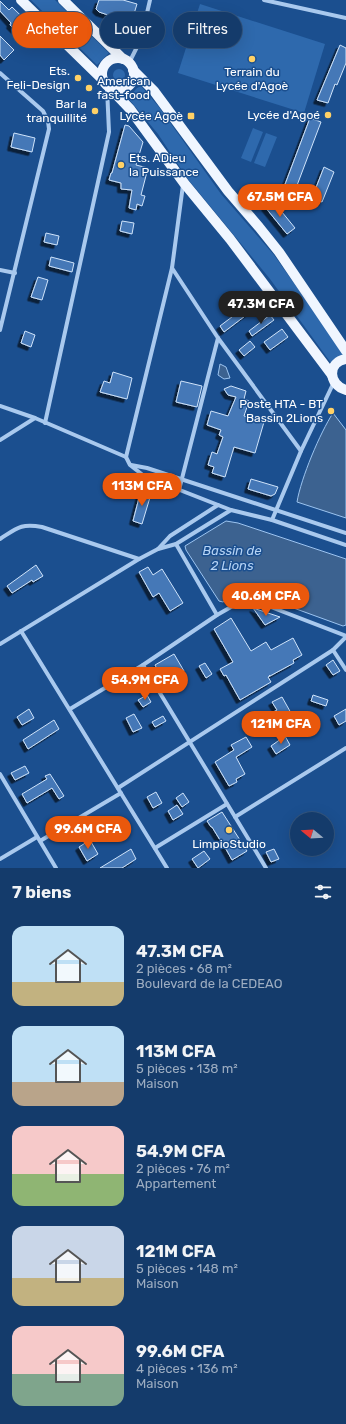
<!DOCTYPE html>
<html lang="fr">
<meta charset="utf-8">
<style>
body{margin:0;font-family:Rubik,sans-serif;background:#1d4271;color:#f1f3f6;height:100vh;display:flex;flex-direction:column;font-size:15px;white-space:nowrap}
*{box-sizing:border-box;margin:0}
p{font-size:13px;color:#9dadc1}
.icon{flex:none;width:22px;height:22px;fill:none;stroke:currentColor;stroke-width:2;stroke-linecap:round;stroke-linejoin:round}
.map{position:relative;height:868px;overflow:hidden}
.details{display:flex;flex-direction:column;background:#143b6b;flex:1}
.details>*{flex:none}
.banner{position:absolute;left:12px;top:12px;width:322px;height:36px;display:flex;gap:8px}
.needle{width:26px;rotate:288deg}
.controls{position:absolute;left:290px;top:812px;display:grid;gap:8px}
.controls a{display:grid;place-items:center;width:44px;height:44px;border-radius:50%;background:#143b6b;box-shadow:0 4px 16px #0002,0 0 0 1px #33557e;font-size:20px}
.price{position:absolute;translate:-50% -34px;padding:0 9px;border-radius:14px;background:#ea580c;color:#fff;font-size:13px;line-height:26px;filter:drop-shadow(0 1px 2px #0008)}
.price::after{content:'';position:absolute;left:50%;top:24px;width:12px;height:9px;margin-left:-6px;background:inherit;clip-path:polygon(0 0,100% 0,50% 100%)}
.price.current{background:#222;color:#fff}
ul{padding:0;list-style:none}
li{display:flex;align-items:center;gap:12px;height:100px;padding:0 12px}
li span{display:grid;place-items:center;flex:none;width:112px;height:80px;border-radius:12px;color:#555}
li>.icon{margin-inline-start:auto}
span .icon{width:48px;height:48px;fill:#fffc;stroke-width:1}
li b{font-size:17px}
h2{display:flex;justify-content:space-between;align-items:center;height:48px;padding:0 12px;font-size:17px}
.tag{padding:0 14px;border-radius:18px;background:#143b6b;box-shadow:0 4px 16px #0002,0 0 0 1px #33557e;font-size:14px;line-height:36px}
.tag.current{background:#ea580c;color:#fff}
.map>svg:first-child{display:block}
.green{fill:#2e69ad}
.water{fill:#3c6290;stroke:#9cc4f0}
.building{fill:#4478b7;stroke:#cfe3fa;filter:url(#shadow)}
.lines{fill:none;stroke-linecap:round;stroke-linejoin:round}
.minor{stroke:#a9c9ee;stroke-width:4}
.primary{stroke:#f0f6ff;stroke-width:10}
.poi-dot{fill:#ffd166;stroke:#1b4f8f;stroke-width:1.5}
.labels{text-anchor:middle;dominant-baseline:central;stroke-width:3;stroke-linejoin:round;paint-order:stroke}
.poi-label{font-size:12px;fill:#fff;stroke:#1b4f8f;text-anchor:end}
.water-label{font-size:13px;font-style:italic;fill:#b5d3f5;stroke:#1b4f8f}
</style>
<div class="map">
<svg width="346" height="868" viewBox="0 0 346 868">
<defs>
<filter id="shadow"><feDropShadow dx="-3.5" dy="3.5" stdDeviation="0" flood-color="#0009"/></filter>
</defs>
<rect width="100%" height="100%" fill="#1b4f8f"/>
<!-- green -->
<g class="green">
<polygon points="31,0 55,0 109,53 97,65"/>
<polygon points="200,4 325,44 304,113 178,73"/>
<circle cx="119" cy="75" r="6"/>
<polygon points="141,86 159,107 221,194 274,255 344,354 331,363 270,279 187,178 158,134 128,98 137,88"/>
<polygon points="253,128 263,132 251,162 241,158"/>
<polygon points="266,133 277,137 265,167 254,163"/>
</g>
<!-- water -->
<g class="water">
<polygon points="220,364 226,367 230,378 224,379 218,375"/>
<path d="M 333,413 L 346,430 L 346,518 L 297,502 C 301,478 320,433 333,413 Z"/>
<polygon points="226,521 238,523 346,559 346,625 343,626 244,590 223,602 219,601 186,550 185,546"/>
</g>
<!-- building -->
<g class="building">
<polygon points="99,0 123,0 137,4 129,30 124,29 122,34 114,27 117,18 99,12 96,9"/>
<polygon points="0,1 9,10 12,7 43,37 38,42 25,28 19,34 10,25 11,23 0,11"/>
<polygon points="0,36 14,50 4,60 0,55"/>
<polygon points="340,45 346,48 346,63 337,85 335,84 328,103 317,100"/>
<polygon points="310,118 321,122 296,188 291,198 280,191 284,187"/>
<polygon points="125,125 129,126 143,142 136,165 148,168 141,195 145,196 142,206 137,204 136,210 129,208 132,190 121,189 121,183 109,180 111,173 112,173"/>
<polygon points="14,133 35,138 32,152 11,147"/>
<polygon points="324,167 334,172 322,202 312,198"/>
<polygon points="273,201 295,228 287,234 265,207"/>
<polygon points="122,221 134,223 132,234 120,231"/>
<polygon points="46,233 59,236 57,245 44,242"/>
<polygon points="51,257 74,263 72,272 49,266"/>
<polygon points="38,277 48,280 42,300 31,297"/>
<polygon points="249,304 253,310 224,332 220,326"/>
<polygon points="270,315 274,320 252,336 249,331"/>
<polygon points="282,329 288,337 270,350 264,342"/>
<polygon points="25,331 35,335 31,347 21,343"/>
<polygon points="250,341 255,347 244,356 239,350"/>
<polygon points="113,372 132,378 127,399 100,392 104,381 110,383"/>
<polygon points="181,381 202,386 197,407 176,402"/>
<polygon points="231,386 246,391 244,399 249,401 244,416 264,422 255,453 234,447 225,477 212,473 214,467 208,465 212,452 217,454 223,437 219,435 221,430 207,425 211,411 228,416 236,397 228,395 224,389"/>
<polygon points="251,479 278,487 275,494 271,496 248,489"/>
<polygon points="141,490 151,494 142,524 133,521"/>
<polygon points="36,565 43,576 33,582 32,580 12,593 7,586"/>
<polygon points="148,567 153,575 162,569 183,603 170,611 159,593 153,597 139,572"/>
<polygon points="253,608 280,617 265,625"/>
<polygon points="231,618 251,651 266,642 271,650 293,638 302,655 293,660 294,663 270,676 269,675 270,676 268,677 271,682 240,700 226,675 224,676 220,669 233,662 214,629"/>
<polygon points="174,654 184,671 164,682 155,665"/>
<polygon points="333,660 340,671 333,675 326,665"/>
<polygon points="205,663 212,674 206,678 199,666"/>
<polygon points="147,695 151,702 143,707 138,700"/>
<polygon points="313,695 328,700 326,706 311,701"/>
<polygon points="282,697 291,713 280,719 270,714 277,710 272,702"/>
<polygon points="29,709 34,718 22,725 17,717"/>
<polygon points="346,709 346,721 339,725 334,716"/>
<polygon points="134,714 142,728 133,732 126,718"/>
<polygon points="163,716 166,721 155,727 152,722"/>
<polygon points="54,720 59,729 28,749 23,740"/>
<polygon points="285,736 290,745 276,754 271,746"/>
<polygon points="246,737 252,747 236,757 245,774 236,779 237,782 229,786 215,762 234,750 231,745"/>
<polygon points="25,766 29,773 15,780 11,773"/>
<polygon points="50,774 64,796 59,799 52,788 27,803 22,794 47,779 45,776"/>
<polygon points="156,792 162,803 153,808 147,797"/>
<polygon points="183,793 189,802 182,807 176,798"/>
<polygon points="177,805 183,814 173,820 168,811"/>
<polygon points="222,812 247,851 232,860 221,840 220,840 212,827 211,827 207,821"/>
<polygon points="105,819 110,827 104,831 98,823"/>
<polygon points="90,840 98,854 87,861 79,847"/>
<polygon points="131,849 136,859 122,868 100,868"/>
<polygon points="274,849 279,859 271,862 266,852"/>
<polygon points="204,851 210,859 198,868 192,859"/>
</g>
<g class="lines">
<!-- minor -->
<g class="minor">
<polyline points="264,0 346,18"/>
<polyline points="129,63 141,39 150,0"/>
<polyline points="0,73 43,111 48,121 49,129 0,330"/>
<polyline points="172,268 218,338 301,451"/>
<polyline points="0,270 15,273"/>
<polyline points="0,406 35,418 126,457 130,465 144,476 231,510 272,520 346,545"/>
<polyline points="45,423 109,132 107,88"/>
<polyline points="0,440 35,418"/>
<polyline points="126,457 172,268 183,185"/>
<polyline points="131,465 147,468 346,533"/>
<polyline points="179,490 218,338"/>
<polyline points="272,520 301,451 334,382"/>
<path d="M 0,539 C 17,528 21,523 42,527 L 139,559"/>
<polyline points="176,544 217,615"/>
<polyline points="158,549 170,536 218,505"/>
<polyline points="21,631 167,868"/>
<polyline points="0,644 139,559 158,549 176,544 231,510"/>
<polyline points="333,650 346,670"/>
<polyline points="143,665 266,868"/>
<polyline points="70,709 143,665 217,615 245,599 263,604 346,636"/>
<polyline points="0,774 56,868"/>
<polyline points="118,788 333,650 346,637"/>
<polyline points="235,817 346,748"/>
<polyline points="40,841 121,793"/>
<polyline points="155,848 227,804"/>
<polyline points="0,859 37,837"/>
</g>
<!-- primary -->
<g class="primary">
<polyline points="21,0 105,82"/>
<polyline points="63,0 123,59"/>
<circle cx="118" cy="74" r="16"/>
<polyline points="133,70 154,91 228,191 259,227 279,252 346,351"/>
<polyline points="110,88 130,109 184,183 230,239 332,375"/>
<path d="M 346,359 C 327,362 328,385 346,390"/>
</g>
</g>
<!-- markers -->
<g class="poi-dot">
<circle cx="252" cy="59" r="4"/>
<circle cx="78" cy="78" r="4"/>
<circle cx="89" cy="88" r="4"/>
<circle cx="95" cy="111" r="4"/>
<circle cx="328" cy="115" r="4"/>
<rect x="187" y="112" width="8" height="8" rx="2"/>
<circle cx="121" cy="165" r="4"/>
<circle cx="331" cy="411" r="4"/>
<circle cx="229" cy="830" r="4"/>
</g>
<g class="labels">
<!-- poi labels -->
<g class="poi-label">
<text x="70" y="71">Ets.<tspan x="70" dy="14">Feli-Design</tspan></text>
<text x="252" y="72" text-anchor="middle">Terrain du<tspan x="252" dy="14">Lycée d'Agoè</tspan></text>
<text x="97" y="81" text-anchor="start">American<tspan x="97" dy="14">fast-food</tspan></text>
<text x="87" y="104">Bar la<tspan x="87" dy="14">tranquillité</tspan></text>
<text x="320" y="115">Lycée d'Agoé</text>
<text x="183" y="116">Lycée Agoè</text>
<text x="129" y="158" text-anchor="start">Ets. ADieu<tspan x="129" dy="14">la Puissance</tspan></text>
<text x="323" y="404">Poste HTA - BT<tspan x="323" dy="14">Bassin 2Lions</tspan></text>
<text x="229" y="844" text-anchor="middle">LimpioStudio</text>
</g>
<!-- water labels -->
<g class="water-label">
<text x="232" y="550">Bassin de<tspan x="232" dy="15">2 Lions</tspan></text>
</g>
</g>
</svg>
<div class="controls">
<a><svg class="needle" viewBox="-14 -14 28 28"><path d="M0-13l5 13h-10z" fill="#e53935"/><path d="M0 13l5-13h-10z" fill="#9dadc1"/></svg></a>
</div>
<b class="price" style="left:280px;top:218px">67.5M CFA</b>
<b class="price current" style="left:261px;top:325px">47.3M CFA</b>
<b class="price" style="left:142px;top:507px">113M CFA</b>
<b class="price" style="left:266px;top:617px">40.6M CFA</b>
<b class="price" style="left:145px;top:701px">54.9M CFA</b>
<b class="price" style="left:281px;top:745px">121M CFA</b>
<b class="price" style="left:88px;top:850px">99.6M CFA</b>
<div class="banner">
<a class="tag current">Acheter</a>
<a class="tag">Louer</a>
<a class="tag">Filtres</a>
</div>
</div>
<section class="details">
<h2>7 biens<svg class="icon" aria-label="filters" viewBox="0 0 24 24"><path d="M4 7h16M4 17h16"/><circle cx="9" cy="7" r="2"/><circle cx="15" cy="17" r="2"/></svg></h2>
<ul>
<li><span style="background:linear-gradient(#bfe0f5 70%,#c2b280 0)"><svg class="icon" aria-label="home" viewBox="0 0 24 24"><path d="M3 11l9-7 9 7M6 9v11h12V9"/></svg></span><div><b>47.3M CFA</b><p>2 pièces · 68 m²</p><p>Boulevard de la CEDEAO</p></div></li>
<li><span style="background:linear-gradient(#bfe0f5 70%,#b9a48a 0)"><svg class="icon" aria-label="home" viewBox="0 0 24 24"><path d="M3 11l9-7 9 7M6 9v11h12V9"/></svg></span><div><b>113M CFA</b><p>5 pièces · 138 m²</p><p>Maison</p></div></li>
<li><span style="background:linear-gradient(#f6c9c9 60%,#8fb573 0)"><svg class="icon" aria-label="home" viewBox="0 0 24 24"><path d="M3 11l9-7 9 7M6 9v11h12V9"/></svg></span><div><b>54.9M CFA</b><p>2 pièces · 76 m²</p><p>Appartement</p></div></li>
<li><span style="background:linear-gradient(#c9d6e8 65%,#c2b280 0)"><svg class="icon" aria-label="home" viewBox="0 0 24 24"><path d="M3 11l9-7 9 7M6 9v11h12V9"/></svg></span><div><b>121M CFA</b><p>5 pièces · 148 m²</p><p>Maison</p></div></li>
<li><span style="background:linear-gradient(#f6c9c9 60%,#7fa58c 0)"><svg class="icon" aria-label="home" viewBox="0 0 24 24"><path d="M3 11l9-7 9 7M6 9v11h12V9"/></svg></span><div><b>99.6M CFA</b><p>4 pièces · 136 m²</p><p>Maison</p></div></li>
</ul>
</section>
